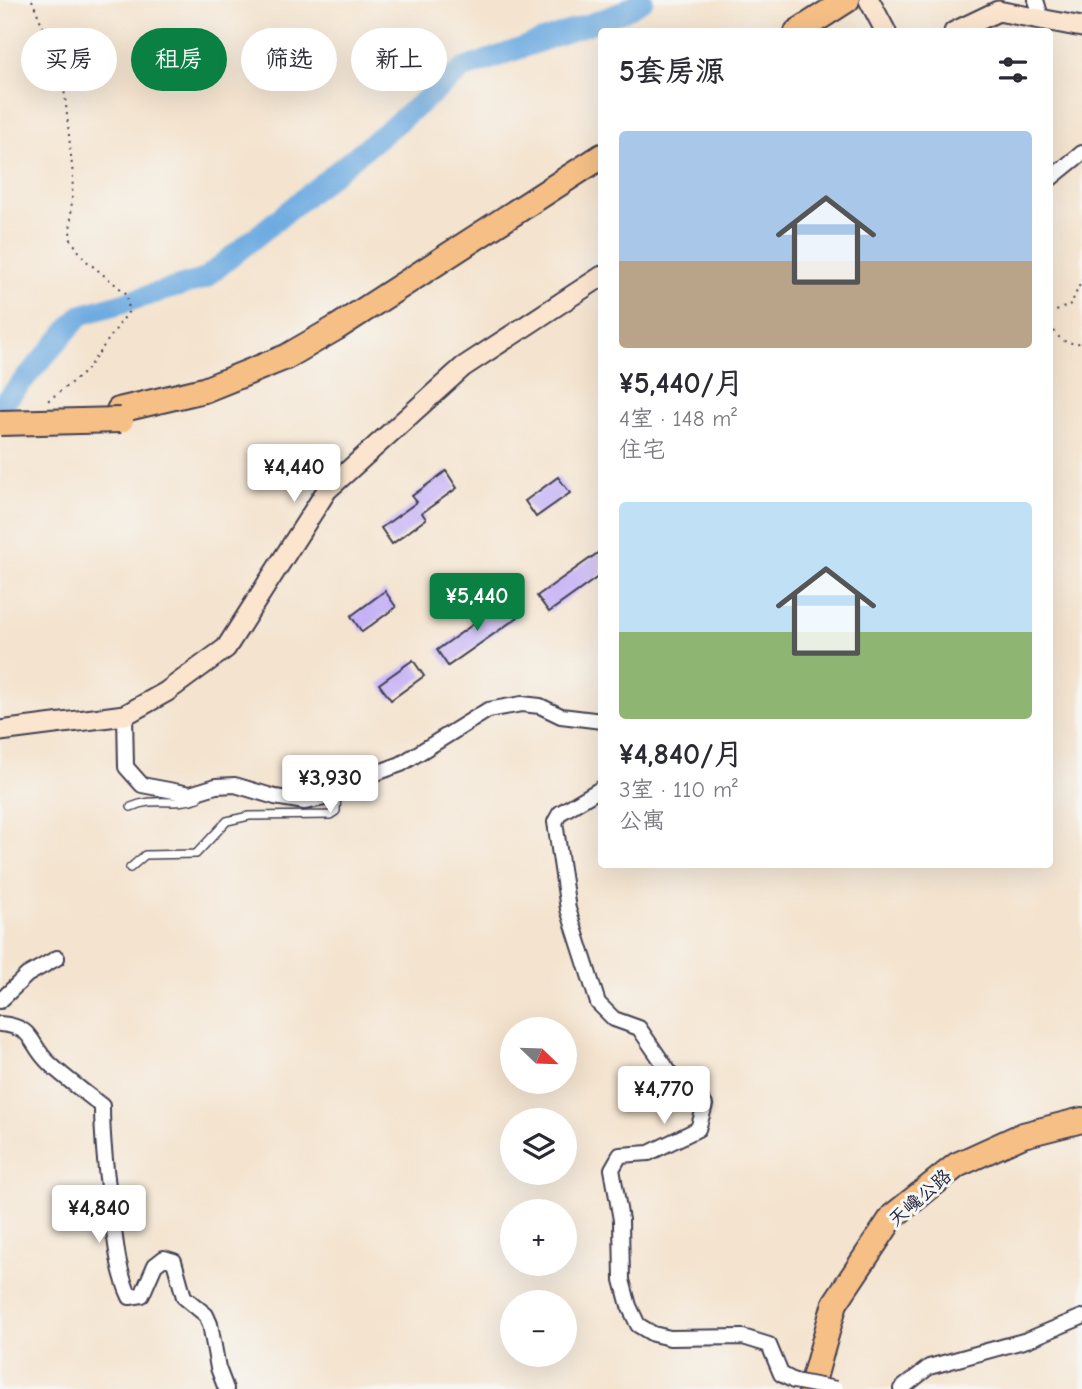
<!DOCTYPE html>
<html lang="zh">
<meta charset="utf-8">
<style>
body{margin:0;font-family:"Comic Neue","LXGW WenKai TC",sans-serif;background:#f7f7f7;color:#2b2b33;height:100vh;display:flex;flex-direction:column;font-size:26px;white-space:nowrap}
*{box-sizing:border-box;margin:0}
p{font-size:23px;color:#7c7c81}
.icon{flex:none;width:38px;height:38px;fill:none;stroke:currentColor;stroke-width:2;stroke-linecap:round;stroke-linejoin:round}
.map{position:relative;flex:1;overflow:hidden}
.sheet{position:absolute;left:598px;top:28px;width:455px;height:840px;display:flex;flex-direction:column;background:#fff;border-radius:7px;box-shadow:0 7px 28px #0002}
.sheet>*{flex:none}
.hud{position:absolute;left:21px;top:28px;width:472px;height:63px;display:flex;gap:14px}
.needle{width:46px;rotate:113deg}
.buttons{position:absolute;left:500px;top:1017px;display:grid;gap:14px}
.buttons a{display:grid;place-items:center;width:77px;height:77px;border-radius:50%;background:#fff;box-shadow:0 7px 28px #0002;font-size:35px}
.price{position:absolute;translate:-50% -60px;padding:0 16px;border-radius:7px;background:#fff;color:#222;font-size:23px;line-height:46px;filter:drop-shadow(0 2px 4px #0008)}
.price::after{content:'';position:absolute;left:50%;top:42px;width:21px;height:16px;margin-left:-10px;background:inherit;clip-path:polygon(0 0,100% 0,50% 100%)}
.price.active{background:#0b8043;color:#fff}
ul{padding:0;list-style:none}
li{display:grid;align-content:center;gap:14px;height:371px;padding:0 21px}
li span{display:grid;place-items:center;height:217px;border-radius:7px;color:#555}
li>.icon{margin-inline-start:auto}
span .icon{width:126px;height:126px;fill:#fffc;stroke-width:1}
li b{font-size:30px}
h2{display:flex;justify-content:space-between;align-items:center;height:84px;padding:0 21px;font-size:30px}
.chip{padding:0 24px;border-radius:32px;background:#fff;box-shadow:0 7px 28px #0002;font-size:24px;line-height:63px}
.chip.active{background:#0b8043;color:#fff}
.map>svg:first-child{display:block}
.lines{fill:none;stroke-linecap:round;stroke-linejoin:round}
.river{stroke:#6eabe0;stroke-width:21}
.building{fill:#c4b0f6}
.lane-casing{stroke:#423f51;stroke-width:10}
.street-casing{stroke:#423f51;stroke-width:18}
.secondary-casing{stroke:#423f51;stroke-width:23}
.highway-casing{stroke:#423f51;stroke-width:28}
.path{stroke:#423f51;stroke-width:2;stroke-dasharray:2 5;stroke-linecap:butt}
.lane{stroke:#fff;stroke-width:7}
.street{stroke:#fff;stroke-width:14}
.secondary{stroke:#fbe5cf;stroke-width:19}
.highway{stroke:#f5bf86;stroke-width:24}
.street-bridge-casing{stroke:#423f51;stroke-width:18;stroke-linecap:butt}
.highway-bridge-casing{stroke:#423f51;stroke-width:28;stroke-linecap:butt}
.street-bridge{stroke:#fff;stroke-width:14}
.highway-bridge{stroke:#f5bf86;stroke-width:24}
.labels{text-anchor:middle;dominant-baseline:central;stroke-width:6;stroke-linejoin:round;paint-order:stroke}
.street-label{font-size:19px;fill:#22223b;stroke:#f6f6f2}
</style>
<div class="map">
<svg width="1082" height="1389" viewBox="0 0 1082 1389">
<rect width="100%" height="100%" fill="#f6f6f2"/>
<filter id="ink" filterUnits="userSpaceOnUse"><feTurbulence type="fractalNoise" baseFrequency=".0143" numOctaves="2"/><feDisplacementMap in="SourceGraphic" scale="14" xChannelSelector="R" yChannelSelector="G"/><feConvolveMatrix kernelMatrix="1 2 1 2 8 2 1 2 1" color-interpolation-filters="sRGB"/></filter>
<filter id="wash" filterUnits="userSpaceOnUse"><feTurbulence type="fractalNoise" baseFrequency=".00686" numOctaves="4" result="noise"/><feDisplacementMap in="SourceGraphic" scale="28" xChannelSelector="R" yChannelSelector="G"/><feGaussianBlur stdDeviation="1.57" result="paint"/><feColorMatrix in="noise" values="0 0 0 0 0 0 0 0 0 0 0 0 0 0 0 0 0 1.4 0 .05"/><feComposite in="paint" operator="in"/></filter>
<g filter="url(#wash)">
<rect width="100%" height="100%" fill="#f4e3ce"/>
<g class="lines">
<!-- river -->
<polyline class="river" points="0,407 81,315 204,279 463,69 620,13 643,0"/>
</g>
<g id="blocks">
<!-- building -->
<g class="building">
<polygon points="446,471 457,488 422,513 426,519 392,544 381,528 417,502 412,496"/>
<polygon points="558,477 570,493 536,517 525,501"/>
<polygon points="602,550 602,574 549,612 537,596"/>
<polygon points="385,591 396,607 362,632 351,616"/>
<polygon points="506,601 518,617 448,666 437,650"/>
<polygon points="413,660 424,676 391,700 379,684"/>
</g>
</g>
</g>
<g filter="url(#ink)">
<use href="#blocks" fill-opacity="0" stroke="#423f51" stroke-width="2"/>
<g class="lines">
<!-- lane casing -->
<g class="lane-casing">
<g id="lane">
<path d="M 131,807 C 155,796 173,807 198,798"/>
<polyline points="130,868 145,855 196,854 227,821 249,816 330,815 336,811 337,791"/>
</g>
</g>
<!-- street casing -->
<g class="street-casing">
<g id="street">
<polyline points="1036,0 1042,20"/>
<polyline points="1050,179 1082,153"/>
<polyline points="125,715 126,767 142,785 190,794 216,786 235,785 275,797 305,802 325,798 352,782 401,764 488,710 522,704 540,706 561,716 602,721"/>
<polyline points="602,788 560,813 555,822 568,909 598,1003 614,1019 639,1028 676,1082 695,1091 705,1105 698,1129 649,1153 620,1155 612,1169 621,1220 622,1280 629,1306 638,1325 653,1334 670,1338 743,1337 769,1345 781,1374 794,1381"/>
<polyline points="0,1001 27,975 57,958"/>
<path d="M 0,1024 C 36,1027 28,1044 50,1064 C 66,1079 85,1092 102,1106 C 102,1146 107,1183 113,1222 C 116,1247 119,1274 130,1297 L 142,1295 L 155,1265 L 164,1258 L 174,1261 L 184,1297 L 206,1315 L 210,1324 L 218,1368 L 226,1389"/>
<polyline points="901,1389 929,1367 1027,1340 1082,1317"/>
</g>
</g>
<!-- secondary casing -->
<g class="secondary-casing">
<g id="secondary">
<polyline points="869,0 886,32"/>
<polyline points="954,32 998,11 1082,27"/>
<polyline points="0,731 125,715 166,692 226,648 327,490 463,367 602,276"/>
</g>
</g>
<!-- highway casing -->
<g class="highway-casing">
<g id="highway">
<polyline points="797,32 847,0"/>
<polyline points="119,410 204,390 286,357 336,328 602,156"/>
<polyline points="811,1389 835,1303 893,1216 957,1165 1023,1135 1082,1120"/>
</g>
</g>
<!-- path -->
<g class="path">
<polyline points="32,0 57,62 65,95 73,176 70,238 84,259 127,294 129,311 85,372 45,403"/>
<polyline points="1050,314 1071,304 1082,280"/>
<path d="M 1050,325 C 1060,340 1063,344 1082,343"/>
</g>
<!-- lane -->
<use href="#lane" class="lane"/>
<!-- street -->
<use href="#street" class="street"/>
<!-- secondary -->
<use href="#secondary" class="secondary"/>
<!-- highway -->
<use href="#highway" class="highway"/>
<!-- street-bridge casing -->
<g class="street-bridge-casing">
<polyline id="street-bridge" points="794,1381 836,1389"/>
</g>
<!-- highway-bridge casing -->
<g class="highway-bridge-casing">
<polyline id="highway-bridge" points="0,423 121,420"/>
</g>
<!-- street-bridge -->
<use href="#street-bridge" class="street-bridge"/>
<!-- highway-bridge -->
<use href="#highway-bridge" class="highway-bridge"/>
</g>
</g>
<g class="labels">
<!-- street labels -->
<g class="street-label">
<text transform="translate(920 1198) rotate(-41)">天巉公路</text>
</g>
</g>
</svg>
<div class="buttons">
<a><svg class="needle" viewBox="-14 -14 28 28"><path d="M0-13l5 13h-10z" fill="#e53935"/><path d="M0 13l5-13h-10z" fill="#7c7c81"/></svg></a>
<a><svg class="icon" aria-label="layers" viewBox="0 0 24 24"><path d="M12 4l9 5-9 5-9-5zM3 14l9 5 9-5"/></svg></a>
<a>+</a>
<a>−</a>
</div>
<b class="price" style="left:294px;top:504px">¥4,440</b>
<b class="price active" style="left:477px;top:633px">¥5,440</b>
<b class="price" style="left:330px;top:815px">¥3,930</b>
<b class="price" style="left:664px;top:1126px">¥4,770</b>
<b class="price" style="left:99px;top:1245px">¥4,840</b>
<div class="hud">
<a class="chip">买房</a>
<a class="chip active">租房</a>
<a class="chip">筛选</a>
<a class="chip">新上</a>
</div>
<section class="sheet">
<h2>5套房源<svg class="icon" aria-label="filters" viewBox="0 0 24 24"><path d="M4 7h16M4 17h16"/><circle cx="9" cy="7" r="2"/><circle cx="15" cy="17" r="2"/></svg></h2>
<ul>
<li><span style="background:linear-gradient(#a9c7e8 60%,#b9a48a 0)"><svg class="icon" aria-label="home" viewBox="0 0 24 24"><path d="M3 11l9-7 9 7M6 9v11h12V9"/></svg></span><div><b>¥5,440/月</b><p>4室 · 148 m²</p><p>住宅</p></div></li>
<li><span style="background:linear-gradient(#bfe0f5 60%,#8fb573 0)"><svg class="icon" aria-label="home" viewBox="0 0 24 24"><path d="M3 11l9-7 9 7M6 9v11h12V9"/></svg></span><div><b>¥4,840/月</b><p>3室 · 110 m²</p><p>公寓</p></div></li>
</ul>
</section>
</div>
